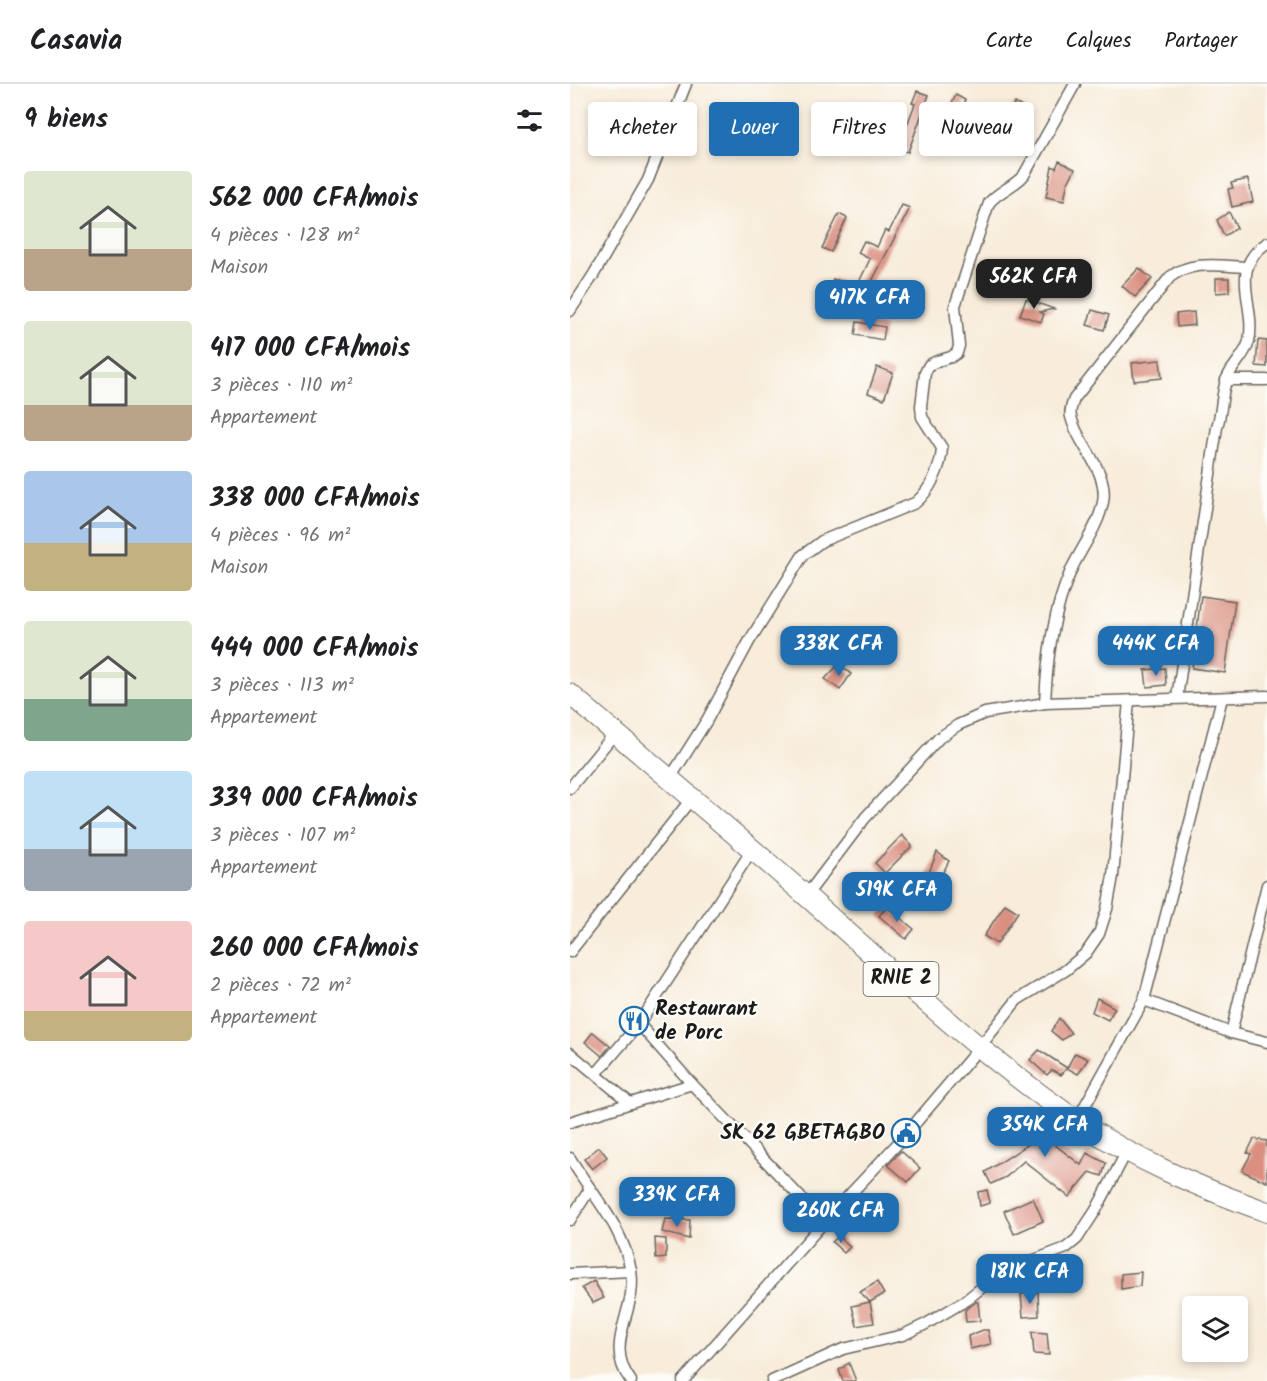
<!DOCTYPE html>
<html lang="fr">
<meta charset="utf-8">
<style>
body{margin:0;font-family:Kalam,sans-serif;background:#f2f2f2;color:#202124;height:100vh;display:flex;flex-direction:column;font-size:22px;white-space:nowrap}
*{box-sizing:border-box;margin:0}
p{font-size:20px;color:#757577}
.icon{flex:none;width:33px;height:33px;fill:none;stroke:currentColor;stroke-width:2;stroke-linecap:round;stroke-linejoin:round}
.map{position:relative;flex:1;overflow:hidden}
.drawer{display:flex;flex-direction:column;background:#fff;width:570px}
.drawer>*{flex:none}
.top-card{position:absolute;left:18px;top:18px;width:570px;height:54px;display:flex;gap:12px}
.controls{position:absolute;left:612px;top:1212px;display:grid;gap:12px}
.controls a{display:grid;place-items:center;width:66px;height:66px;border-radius:6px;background:#fff;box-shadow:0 3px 9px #0003;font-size:30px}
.price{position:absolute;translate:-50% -51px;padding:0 14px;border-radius:12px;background:#1f6fb2;color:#fff;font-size:20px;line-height:39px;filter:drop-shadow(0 2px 3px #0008)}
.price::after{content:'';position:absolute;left:50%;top:36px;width:18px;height:14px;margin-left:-9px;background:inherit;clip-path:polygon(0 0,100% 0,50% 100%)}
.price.current{background:#222;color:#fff}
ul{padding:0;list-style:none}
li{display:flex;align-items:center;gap:18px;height:150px;padding:0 24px}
li span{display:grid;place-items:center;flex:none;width:168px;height:120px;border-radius:6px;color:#555}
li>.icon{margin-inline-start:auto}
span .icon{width:72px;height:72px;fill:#fffc;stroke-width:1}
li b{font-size:26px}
h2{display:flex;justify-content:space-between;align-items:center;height:72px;padding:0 24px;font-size:26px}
.pill{padding:0 21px;border-radius:6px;background:#fff;box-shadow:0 3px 9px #0003;font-size:21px;line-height:54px}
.pill.current{background:#1f6fb2;color:#fff}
header{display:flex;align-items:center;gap:36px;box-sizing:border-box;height:84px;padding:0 30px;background:#fff;border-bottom:2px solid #e0e0e0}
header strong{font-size:28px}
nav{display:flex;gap:33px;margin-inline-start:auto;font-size:21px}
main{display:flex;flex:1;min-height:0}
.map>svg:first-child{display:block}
.building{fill:#da8f81}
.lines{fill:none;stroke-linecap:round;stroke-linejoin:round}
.street-casing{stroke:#69655e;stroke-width:13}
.highway-casing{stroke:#69655e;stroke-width:22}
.street{stroke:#fff;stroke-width:10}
.highway{stroke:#fff;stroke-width:20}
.labels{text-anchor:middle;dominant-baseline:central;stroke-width:4.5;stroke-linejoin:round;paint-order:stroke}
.shield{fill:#fdfcf7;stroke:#605f5e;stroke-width:1.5}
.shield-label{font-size:20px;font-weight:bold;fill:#1c1c1c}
.poi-label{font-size:21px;font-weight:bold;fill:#1c1c1c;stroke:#fdfcf7;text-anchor:start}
</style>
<header>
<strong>Casavia</strong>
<nav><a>Carte</a><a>Calques</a><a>Partager</a></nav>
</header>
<main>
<section class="drawer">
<h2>9 biens<svg class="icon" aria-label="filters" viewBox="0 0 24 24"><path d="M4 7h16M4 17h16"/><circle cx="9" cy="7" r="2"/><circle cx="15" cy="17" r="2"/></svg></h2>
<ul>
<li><span style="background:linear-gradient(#dfe7d0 65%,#b9a48a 0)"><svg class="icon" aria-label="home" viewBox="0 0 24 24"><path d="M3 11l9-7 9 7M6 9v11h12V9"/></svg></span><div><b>562 000 CFA/mois</b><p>4 pièces · 128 m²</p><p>Maison</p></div></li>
<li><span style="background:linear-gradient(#dfe7d0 70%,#b9a48a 0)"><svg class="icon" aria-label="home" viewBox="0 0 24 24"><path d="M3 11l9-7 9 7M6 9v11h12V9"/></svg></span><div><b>417 000 CFA/mois</b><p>3 pièces · 110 m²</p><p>Appartement</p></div></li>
<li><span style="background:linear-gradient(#a9c7e8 60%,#c2b280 0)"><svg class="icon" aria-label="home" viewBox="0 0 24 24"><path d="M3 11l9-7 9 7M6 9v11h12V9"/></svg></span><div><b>338 000 CFA/mois</b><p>4 pièces · 96 m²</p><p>Maison</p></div></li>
<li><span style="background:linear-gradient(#dfe7d0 65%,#7fa58c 0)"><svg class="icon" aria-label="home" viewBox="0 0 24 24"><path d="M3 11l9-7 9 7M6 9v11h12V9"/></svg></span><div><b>444 000 CFA/mois</b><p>3 pièces · 113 m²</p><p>Appartement</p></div></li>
<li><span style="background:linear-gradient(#bfe0f5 65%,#9aa5b1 0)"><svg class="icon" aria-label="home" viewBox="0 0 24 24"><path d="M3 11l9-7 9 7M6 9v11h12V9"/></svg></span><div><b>339 000 CFA/mois</b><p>3 pièces · 107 m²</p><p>Appartement</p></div></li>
<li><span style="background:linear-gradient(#f6c9c9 75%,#c2b280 0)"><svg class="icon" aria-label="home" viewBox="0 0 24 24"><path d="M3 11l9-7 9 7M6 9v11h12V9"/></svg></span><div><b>260 000 CFA/mois</b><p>2 pièces · 72 m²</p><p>Appartement</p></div></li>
</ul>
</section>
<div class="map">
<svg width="697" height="1297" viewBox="0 0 697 1297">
<rect width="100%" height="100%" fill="#fdfcf7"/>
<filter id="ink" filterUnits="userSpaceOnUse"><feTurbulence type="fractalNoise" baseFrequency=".0167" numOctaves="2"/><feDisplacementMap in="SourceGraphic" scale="12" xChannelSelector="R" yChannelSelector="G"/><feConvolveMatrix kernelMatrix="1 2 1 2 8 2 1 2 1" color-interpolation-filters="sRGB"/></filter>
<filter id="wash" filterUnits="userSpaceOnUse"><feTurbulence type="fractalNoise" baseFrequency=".008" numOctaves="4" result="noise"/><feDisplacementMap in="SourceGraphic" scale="24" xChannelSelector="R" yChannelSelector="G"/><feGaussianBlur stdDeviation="1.35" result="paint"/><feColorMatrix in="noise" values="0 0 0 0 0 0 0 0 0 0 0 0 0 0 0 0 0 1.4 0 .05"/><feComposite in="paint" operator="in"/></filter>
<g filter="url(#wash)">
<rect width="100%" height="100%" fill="#f8ecda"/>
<g id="blocks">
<!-- building -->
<g class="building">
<polygon points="347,7 359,11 338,68 328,65 345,20 342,19"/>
<polygon points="386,11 395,16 372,61 365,57 377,37 374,35"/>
<polygon points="445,19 459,27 454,36 440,27"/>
<polygon points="489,77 505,85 497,101 494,117 476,113 482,82 486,84"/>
<polygon points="678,95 683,118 662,123 658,105 663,104 661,99"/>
<polygon points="332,121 340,124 300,201 299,201 292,220 259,210 263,195 287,202 300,175 288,169 294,157 307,163 315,146 319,148"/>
<polygon points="659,128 667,144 654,152 647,136"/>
<polygon points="269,130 277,134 261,168 252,164"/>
<polygon points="569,184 582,195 565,213 552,202"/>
<polygon points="646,194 659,194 659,208 646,209"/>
<polygon points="339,207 354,211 351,220 336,216"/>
<polygon points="456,215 484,225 470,228 474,230 471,238 450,231"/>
<polygon points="522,226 539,231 534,246 517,241"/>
<polygon points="624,228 625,241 607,243 606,230"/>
<polygon points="287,238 315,243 313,256 285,251"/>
<polygon points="688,256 697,257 697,283 686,282"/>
<polygon points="590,276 592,294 564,297 562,279"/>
<polygon points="307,283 323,289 314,315 298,309"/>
<polygon points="631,512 665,517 655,589 622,584"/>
<polygon points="592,545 595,561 577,563 575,547"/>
<polygon points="269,580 281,590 270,606 255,595"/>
<polygon points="595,584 596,601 577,603 575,586"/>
<polygon points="332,751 342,762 315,789 305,779"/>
<polygon points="367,768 379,777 367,800 357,794"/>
<polygon points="435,820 448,828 427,860 414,852"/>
<polygon points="317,823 344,845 336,855 309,832"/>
<polygon points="527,914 545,924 538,936 522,928"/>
<polygon points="489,934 501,949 492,956 481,947"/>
<polygon points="23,948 40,962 32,972 15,958"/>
<polygon points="469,966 497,984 491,991 482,986 477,991 460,976"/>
<polygon points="505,969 518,975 508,990 497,984"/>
<polygon points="455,1025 466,1034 459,1043 467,1056 480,1045 489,1053 484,1060 511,1081 517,1069 536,1079 532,1092 520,1088 499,1113 454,1077 436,1093 421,1100 415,1088 459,1060 434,1037 441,1027 449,1031"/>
<polygon points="684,1055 697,1057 697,1098 672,1087 681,1070 677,1069"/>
<polygon points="29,1063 37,1073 22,1085 14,1075"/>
<polygon points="331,1067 350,1084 338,1098 318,1081"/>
<polygon points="417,1106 420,1119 410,1122 408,1108"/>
<polygon points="463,1114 473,1137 444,1150 434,1127"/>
<polygon points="95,1135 120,1136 119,1155 92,1148"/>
<polygon points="269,1152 280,1163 274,1169 262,1158"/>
<polygon points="85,1154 96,1155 96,1174 86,1175"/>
<polygon points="571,1188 570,1202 551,1205 551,1190"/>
<polygon points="24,1197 34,1214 23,1219 12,1204"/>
<polygon points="307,1198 314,1210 300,1218 290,1208"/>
<polygon points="468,1208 469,1232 453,1233 451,1210"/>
<polygon points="300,1218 304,1239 287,1242 282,1222"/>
<polygon points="406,1218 408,1218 410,1237 396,1238 395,1226"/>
<polygon points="413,1246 418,1246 421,1260 400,1265 398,1252"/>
<polygon points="462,1248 477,1249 479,1271 464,1270"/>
<polygon points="279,1279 286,1297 273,1297 269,1286"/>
</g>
</g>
</g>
<g filter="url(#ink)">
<use href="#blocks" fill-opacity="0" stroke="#69655e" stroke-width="1.5"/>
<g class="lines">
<!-- street casing -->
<g class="street-casing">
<g id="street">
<polyline points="0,227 24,190 78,96 116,0"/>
<polyline points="656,296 697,296"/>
<path d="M 607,614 L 647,343 C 652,328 651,312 656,297 C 660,283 675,273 679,257 C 687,221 657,185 697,159"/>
<path d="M 475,619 C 477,573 483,527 502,484 C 512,463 529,441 533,418 C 539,386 508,362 501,333 C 499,327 502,321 504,315 L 600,193 C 621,176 651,182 677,183"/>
<path d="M 99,696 L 137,636 L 180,556 L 233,471 L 252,457 L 345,419 C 360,407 371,384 372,364 L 352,333 L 351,322 L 355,289 L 359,281 L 367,277 L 381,273 L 387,269 L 389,262 L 385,222 L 419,119 C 428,107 444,103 454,91 L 505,0"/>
<polyline points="0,704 45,649"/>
<polyline points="236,812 295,734 369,654 388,641 415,629 475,619 697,612"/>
<polyline points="0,868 122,714"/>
<polyline points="574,916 661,949 697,958"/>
<polyline points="69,940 122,1000 254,1138"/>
<polyline points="661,949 697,801"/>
<polyline points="0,969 60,1019"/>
<polyline points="26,990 69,940 182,766"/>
<polyline points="507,1036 574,916 652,614"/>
<polyline points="0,1038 122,1000"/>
<path d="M 0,1074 C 22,1111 53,1142 61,1187 C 68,1228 32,1259 61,1297"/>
<polyline points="0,1136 20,1105"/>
<polyline points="0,1190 61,1187"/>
<polyline points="113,1297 254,1138 332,1055 409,964 447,916 496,886 516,869 529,850 537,825 543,792 559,617"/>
<polyline points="202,1297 273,1265 333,1251 356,1240 395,1217 430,1189 496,1164 507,1155 526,1126 557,1067"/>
</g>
</g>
<!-- highway casing -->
<g class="highway-casing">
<path id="highway" d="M 0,610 C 80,679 161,746 241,816 C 327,892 411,971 506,1036 C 564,1076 631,1104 697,1128"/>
</g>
<!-- street -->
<use href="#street" class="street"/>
<!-- highway -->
<use href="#highway" class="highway"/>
</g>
</g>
<!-- icons -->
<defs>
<g id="restaurant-ring" transform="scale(1.5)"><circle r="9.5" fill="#fdfcf7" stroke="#1f6fb2" stroke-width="1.5"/><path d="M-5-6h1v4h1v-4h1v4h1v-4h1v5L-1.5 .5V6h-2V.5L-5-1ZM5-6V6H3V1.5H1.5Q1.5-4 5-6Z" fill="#1f6fb2"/></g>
<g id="civic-ring" transform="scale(1.5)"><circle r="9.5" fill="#fdfcf7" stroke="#1f6fb2" stroke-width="1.5"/><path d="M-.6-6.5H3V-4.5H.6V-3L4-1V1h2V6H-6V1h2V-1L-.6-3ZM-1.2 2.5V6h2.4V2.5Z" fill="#1f6fb2"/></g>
</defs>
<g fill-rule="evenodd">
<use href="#restaurant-ring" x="64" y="937"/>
<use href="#civic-ring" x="336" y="1049"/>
</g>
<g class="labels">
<!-- shield labels -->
<rect class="shield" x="293.5" y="878" width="75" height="34" rx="4.5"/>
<g class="shield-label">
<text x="331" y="895">RNIE 2</text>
</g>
<!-- poi labels -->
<g class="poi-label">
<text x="85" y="925">Restaurant<tspan x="85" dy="24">de Porc</tspan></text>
<text x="315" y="1049" text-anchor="end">SK 62 GBETAGBO</text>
</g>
</g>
</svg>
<div class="controls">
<a><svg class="icon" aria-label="layers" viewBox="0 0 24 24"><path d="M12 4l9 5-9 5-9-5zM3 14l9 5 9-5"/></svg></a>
</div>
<b class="price current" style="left:464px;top:226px">562K CFA</b>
<b class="price" style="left:300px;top:247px">417K CFA</b>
<b class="price" style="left:269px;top:593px">338K CFA</b>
<b class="price" style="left:586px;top:593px">444K CFA</b>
<b class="price" style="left:327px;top:839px">519K CFA</b>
<b class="price" style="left:475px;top:1074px">354K CFA</b>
<b class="price" style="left:107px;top:1144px">339K CFA</b>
<b class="price" style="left:271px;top:1160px">260K CFA</b>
<b class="price" style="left:460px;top:1221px">181K CFA</b>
<div class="top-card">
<a class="pill">Acheter</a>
<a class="pill current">Louer</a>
<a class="pill">Filtres</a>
<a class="pill">Nouveau</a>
</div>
</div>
</main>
